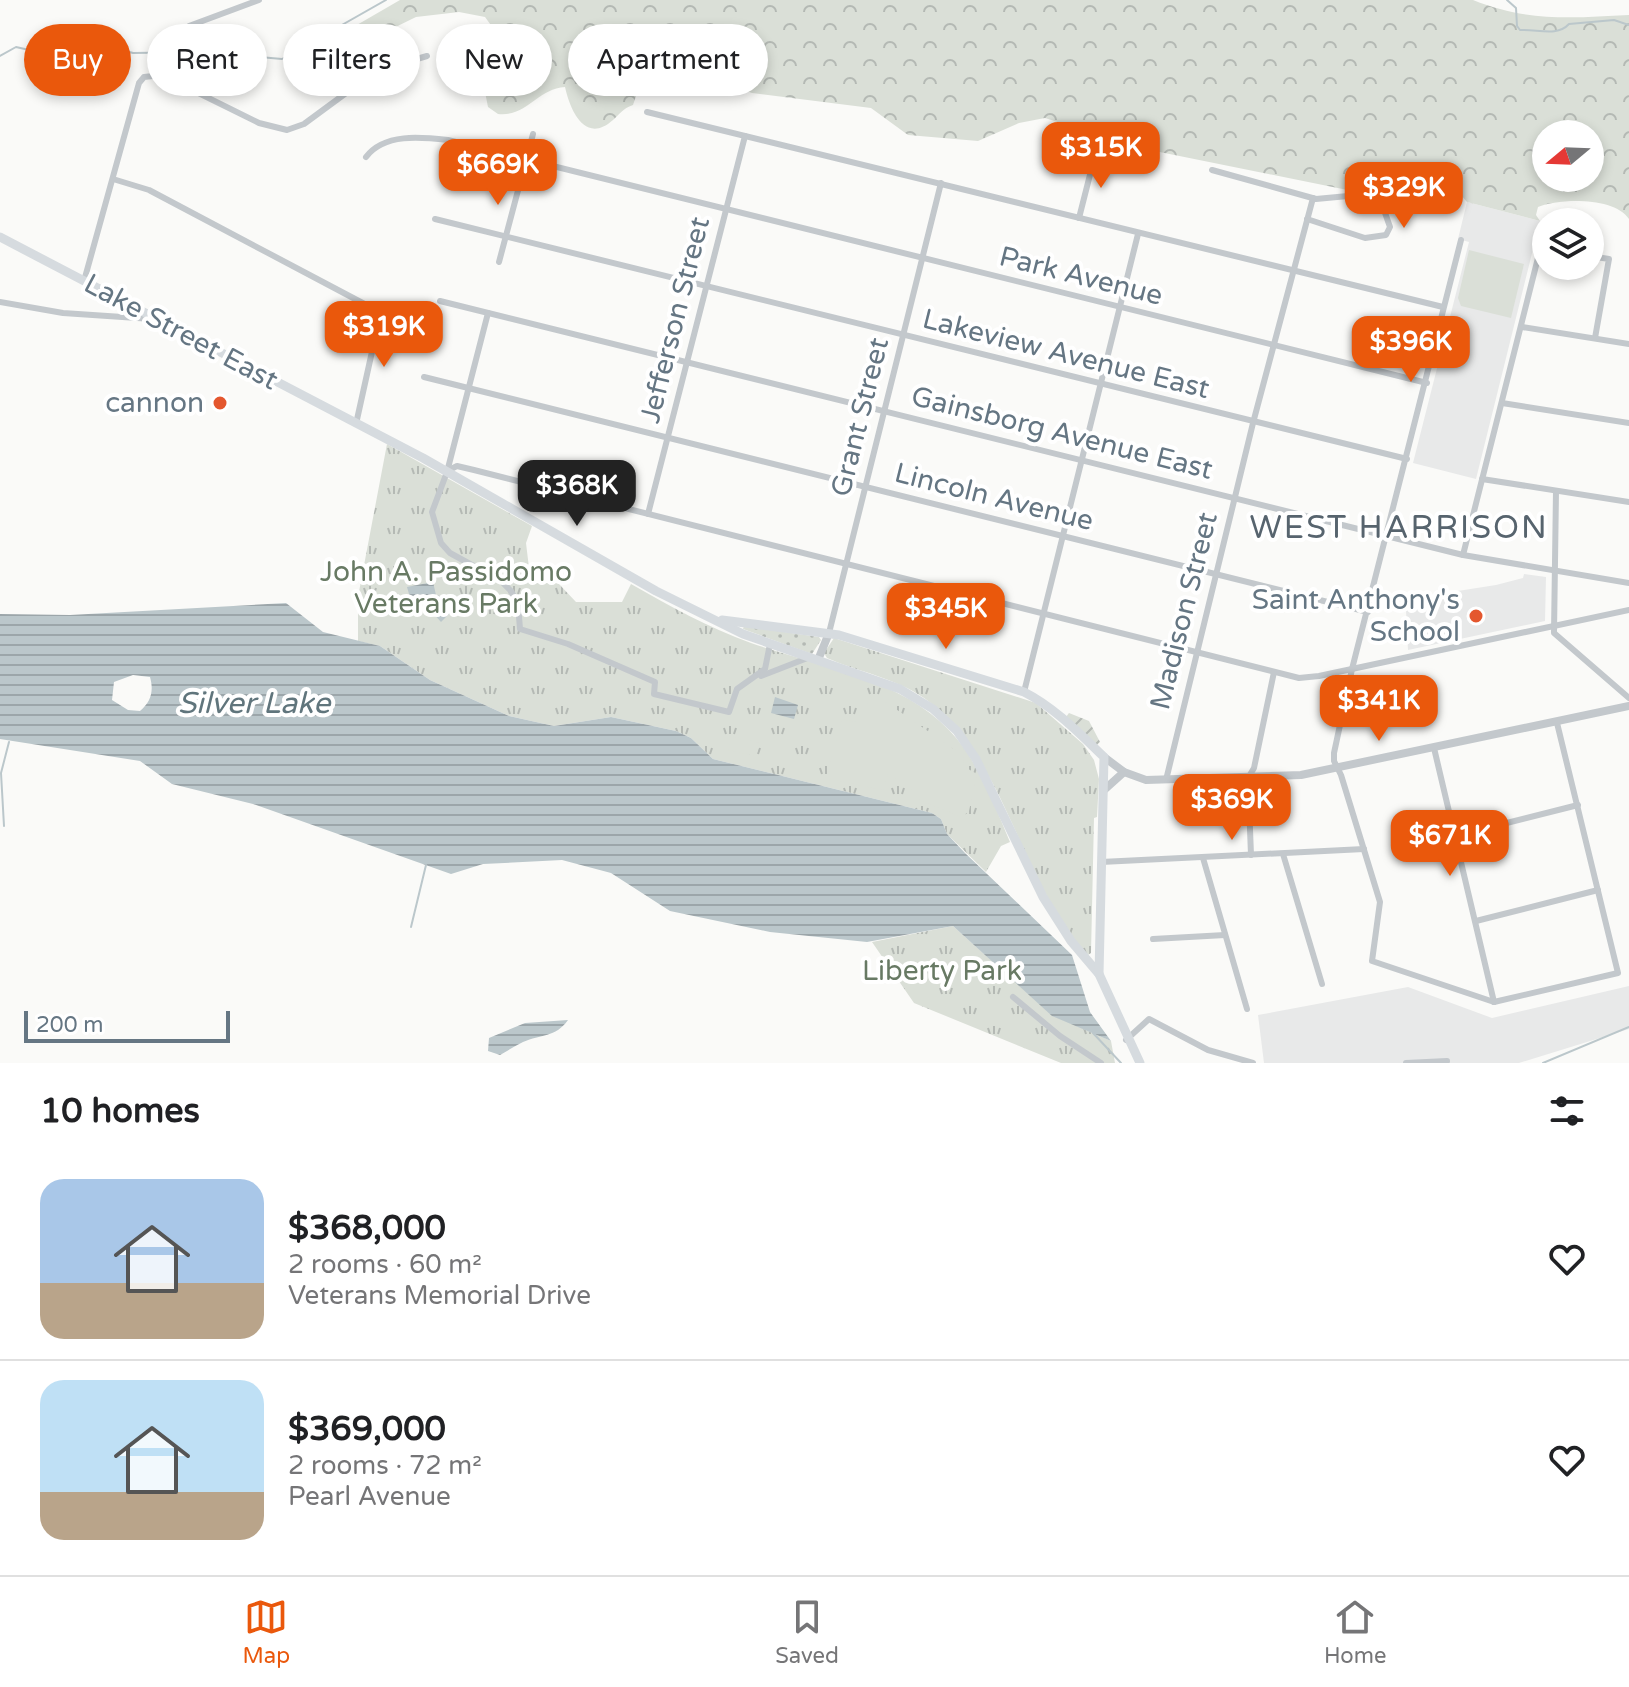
<!DOCTYPE html>
<meta charset="utf-8">
<style>
body{margin:0;font-family:"Varela Round",sans-serif;background:#f6f6f6;color:#202124;height:100vh;display:flex;flex-direction:column;font-size:30px;white-space:nowrap}
*{box-sizing:border-box;margin:0}
p{font-size:26px;color:#757577}
.icon{flex:none;width:44px;height:44px;fill:none;stroke:currentColor;stroke-width:2;stroke-linecap:round;stroke-linejoin:round}
.map{position:relative;height:1063px;overflow:hidden}
.panel{display:flex;flex-direction:column;background:#fff;flex:1}
.panel>*{flex:none}
.banner{position:absolute;left:24px;top:24px;width:800px;height:72px;display:flex;gap:16px}
.needle{width:52px;rotate:251deg}
.tools{position:absolute;left:1532px;top:120px;display:grid;gap:16px}
.tools a{display:grid;place-items:center;width:72px;height:72px;border-radius:50%;background:#fff;box-shadow:0 4px 12px #0003;font-size:40px}
.scale{position:absolute;left:24px;bottom:20px;width:206px;box-sizing:border-box;padding-left:8px;border:4px solid #657683;border-top:0;font-size:22px;line-height:28px;white-space:nowrap;color:#657683;-webkit-text-stroke:6px #fff;paint-order:stroke}
.price{position:absolute;translate:-50% -68px;padding:0 18px;border-radius:16px;background:#ea580c;color:#fff;font-size:26px;line-height:52px;filter:drop-shadow(0 2px 4px #0008)}
.price::after{content:'';position:absolute;left:50%;top:48px;width:24px;height:18px;margin-left:-12px;background:inherit;clip-path:polygon(0 0,100% 0,50% 100%)}
.price.current{background:#222;color:#fff}
ul{padding:0;list-style:none}
li{display:flex;align-items:center;gap:24px;height:200px;padding:0 40px}
li+li{border-top:2px solid #e0e0e0}
li span{display:grid;place-items:center;flex:none;width:224px;height:160px;border-radius:24px;color:#555}
li>.icon{margin-inline-start:auto}
span .icon{width:96px;height:96px;fill:#fffc;stroke-width:1}
li b{font-size:34px}
h2{display:flex;justify-content:space-between;align-items:center;height:96px;padding:0 40px;font-size:34px}
.tag{padding:0 28px;border-radius:36px;background:#fff;box-shadow:0 4px 12px #0003;font-size:28px;line-height:72px}
.tag.current{background:#ea580c;color:#fff}
.tabs{display:flex;justify-content:space-around;align-items:center;height:112px;border-top:2px solid #e0e0e0;background:#fff;font-size:22px;color:#757577}
.tabs a{display:grid;justify-items:center;gap:4px}
.tabs .current{color:#ea580c}
.map>svg:first-child{display:block}
.built{fill:#e8e9e9}
.grass{fill:url(#grass-dots)}
.forest{fill:url(#forest-crowns);fill-rule:evenodd}
.park{fill:url(#park-tufts)}
.garden{fill:url(#garden-furrows)}
.pitch{fill:#dadfd7}
.water{fill:url(#water-rules);fill-rule:evenodd}
.lines{fill:none;stroke-linecap:round;stroke-linejoin:round}
.stream{stroke:#bbc7cb;stroke-width:2}
.minor{stroke:#c3c8cc;stroke-width:6}
.tertiary{stroke:#c3c8cc;stroke-width:8}
.secondary{stroke:#d6dbdf;stroke-width:9}
.poi-dot{fill:#e4572e;stroke:#fff;stroke-width:3}
.labels{text-anchor:middle;dominant-baseline:central;stroke-width:8;stroke-linejoin:round;paint-order:stroke}
.street-label{font-size:28px;fill:#657683;stroke:#fff}
.poi-label{font-size:28px;fill:#657683;stroke:#fff;text-anchor:end}
.park-label{font-size:28px;fill:#687a64;stroke:#fff}
.water-label{font-size:30px;font-style:italic;fill:#60757c;stroke:#fff}
.quarter-label{font-size:32px;letter-spacing:2px;fill:#57646e;stroke:#fff}
</style>
<div class="map">
<svg width="1629" height="1063" viewBox="0 0 1629 1063">
<defs>
<pattern id="grass-dots" width="8" height="8" patternUnits="userSpaceOnUse" patternTransform="scale(2)"><rect width="8" height="8" fill="#dadfd7"/><path d="M2 2h.1M6 6h.1" fill="none" stroke="#b4b9b4" stroke-width="1.8" stroke-linecap="round"/></pattern>
<pattern id="forest-crowns" width="20" height="18" patternUnits="userSpaceOnUse" patternTransform="scale(2)"><rect width="20" height="18" fill="#dadfd7"/><path d="M2 6a3 3 0 1 1 6 0M12 15a3 3 0 1 1 6 0" fill="none" stroke="#b4b9b4"/></pattern>
<pattern id="park-tufts" width="24" height="20" patternUnits="userSpaceOnUse" patternTransform="scale(2)"><rect width="24" height="20" fill="#dadfd7"/><path d="M3 7l-1-3M5 7V3M7 7l1-3M15 17l-1-3M17 17v-4M19 17l1-3" fill="none" stroke="#b4b9b4"/></pattern>
<pattern id="garden-furrows" width="10" height="10" patternUnits="userSpaceOnUse" patternTransform="scale(2)"><rect width="10" height="10" fill="#dadfd7"/><path d="M-1 1l2-2M0 10L10 0M9 11l2-2" fill="none" stroke="#b4b9b4"/></pattern>
<pattern id="water-rules" width="6" height="5" patternUnits="userSpaceOnUse" patternTransform="scale(2)"><rect width="6" height="5" fill="#bbc7cb"/><path d="M0 2.5h6" fill="none" stroke="#9ca6aa"/></pattern>
</defs>
<rect width="100%" height="100%" fill="#fafaf8"/>
<!-- built -->
<g class="built">
<polygon points="1467,202 1540,221 1476,479 1413,463 1469,242 1458,239"/>
<polygon points="1524,574 1546,577 1545,621 1408,650 1406,610 1445,593 1496,585 1523,578"/>
<polygon points="1629,986 1629,1029 1519,1063 1264,1063 1258,1015 1408,987 1492,1018"/>
</g>
<!-- grass -->
<polygon class="grass" points="744,626 819,637 821,640 812,654 743,629"/>
<!-- forest -->
<path class="forest" d="M 400,0 L 1473,0 C 1528,22 1571,18 1629,15 L 1629,219 C 1615,197 1559,198 1538,207 L 1536,215 L 1540,221 L 1467,202 L 1460,194 L 1421,214 L 1377,196 L 1135,147 L 1045,118 L 1019,123 L 978,141 L 908,135 L 871,108 L 752,93 L 711,78 L 639,66 L 634,70 L 638,90 L 633,105 C 622,109 621,113 613,120 C 585,145 570,110 565,87 C 537,89 527,117 498,114 L 488,107 L 484,87 L 495,42 L 493,28 L 485,17 L 459,12 L 416,17 L 365,42 L 305,55 ZM 1546,134 L 1590,134 L 1590,178 L 1546,178 Z"/>
<!-- park -->
<g class="park">
<path d="M 387,444 L 532,526 L 526,543 L 530,576 L 559,584 L 576,602 L 622,602 L 631,584 C 670,606 709,628 751,643 C 817,666 900,678 949,730 C 978,760 994,804 1010,842 L 1001,846 L 986,872 L 947,834 L 941,819 L 932,813 L 713,759 L 691,738 L 676,731 L 611,717 L 554,726 L 509,716 L 430,680 L 380,646 L 358,641 L 358,597 Z"/>
<path d="M 834,638 L 1036,703 L 1083,744 L 1094,760 L 1099,779 L 1097,817 L 1094,818 L 1091,953 L 1088,955 C 1020,883 1005,754 924,698 C 895,678 859,672 827,658 L 824,653 Z"/>
<polygon points="953,926 1052,1015 1111,1041 1115,1063 1061,1063 914,1003 872,942"/>
</g>
<!-- garden -->
<polygon class="garden" points="1069,713 1089,721 1100,742 1097,745 1066,717"/>
<!-- pitch -->
<g class="pitch">
<polygon points="1469,250 1524,264 1511,318 1461,306 1458,298"/>
<polygon points="877,696 964,756 963,766 977,774 969,811 962,817 919,800 920,796 888,774 883,790 829,779 827,775 842,719 855,722 872,697"/>
<polygon points="731,736 760,743 756,756 728,750"/>
</g>
<!-- water -->
<g class="water">
<polygon points="433,582 436,595 455,600 449,614 441,622 421,600 411,601 407,587"/>
<path d="M 286,603 L 323,632 L 380,646 L 430,680 L 509,716 L 554,726 L 611,717 L 676,731 L 691,738 L 713,759 L 932,813 L 941,819 L 947,834 L 965,853 L 1072,955 L 1090,1012 L 1111,1041 L 1052,1016 L 953,926 L 867,942 L 770,932 L 670,911 L 611,873 L 562,860 L 483,864 L 451,874 L 253,804 L 172,784 L 140,761 L 0,739 L 0,614 L 70,615 ZM 133,675 L 150,677 C 154,691 151,702 140,711 L 128,710 L 112,700 L 114,682 Z"/>
<polygon points="775,697 798,705 794,719 771,713"/>
<path d="M 568,1020 C 555,1038 541,1034 523,1042 C 515,1046 507,1051 500,1055 L 488,1051 L 489,1038 L 525,1023 Z"/>
</g>
<g class="lines">
<!-- stream -->
<g class="stream">
<path d="M 1507,0 L 1516,8 L 1517,26 L 1520,30 C 1538,29 1557,37 1569,24 L 1614,20 L 1629,25"/>
<polyline points="0,56 16,47 38,52 70,35 133,53 203,52 282,59 386,0"/>
<polyline points="4,826 1,773 9,742"/>
<polyline points="411,927 426,865"/>
<polyline points="1093,1033 1121,1063"/>
<polyline points="1543,1063 1629,1027"/>
</g>
<!-- minor -->
<g class="minor">
<polyline points="189,26 259,0"/>
<polyline points="647,112 1443,307"/>
<path d="M 366,157 C 384,133 421,137 448,140 L 1427,383"/>
<polyline points="1212,170 1316,199 1348,196 1372,200 1384,210 1390,227 1386,235 1365,238 1307,219"/>
<polyline points="113,179 149,190 374,309 379,320 356,424"/>
<polyline points="1079,218 1095,155"/>
<polyline points="435,219 1407,459"/>
<polyline points="1461,240 1352,669 1334,753 1334,761 1341,775 1380,902 1372,961 1494,1002"/>
<polyline points="1590,256 1609,259 1595,338"/>
<polyline points="499,262 533,134"/>
<polyline points="84,281 139,83 144,77 162,75 259,123 287,130 304,124 376,71 427,56"/>
<polyline points="440,301 1463,555 1629,583"/>
<polyline points="0,302 63,313 152,319"/>
<polyline points="488,313 447,472 432,512 441,543 450,553 501,581 511,591 518,604 520,629 568,644 655,682 654,694 729,712 737,689 765,669 770,644"/>
<polyline points="1522,327 1629,344"/>
<polyline points="424,377 1368,612"/>
<polyline points="1502,403 1629,423"/>
<polyline points="447,471 457,466 474,470 1299,678 1319,676 1629,610"/>
<polyline points="1482,479 1629,502"/>
<polyline points="1556,491 1554,633 1629,698"/>
<polyline points="648,514 745,136"/>
<polyline points="1463,555 1542,242"/>
<polyline points="829,633 941,183"/>
<polyline points="761,676 810,657"/>
<polyline points="1024,692 1138,234"/>
<polyline points="1434,748 1494,1002"/>
<polyline points="1166,780 1253,423 1313,198"/>
<polyline points="1455,836 1578,805"/>
<polyline points="1283,854 1322,984"/>
<polyline points="1251,855 1248,778 1254,768 1274,672"/>
<polyline points="1203,858 1247,1009"/>
<polyline points="1101,862 1364,849"/>
<polyline points="1476,921 1598,890"/>
<polyline points="1153,939 1225,935"/>
<polyline points="1013,997 1060,1036 1101,1063"/>
<polyline points="1494,1002 1618,973 1557,723"/>
<polyline points="1126,1040 1149,1019 1208,1050 1253,1063"/>
<polyline points="1406,1063 1447,1061"/>
</g>
<!-- tertiary -->
<g class="tertiary">
<polyline points="818,660 829,633"/>
<polyline points="1104,757 1124,772 1146,780 1301,775 1629,706"/>
<polyline points="1104,790 1124,772"/>
</g>
<!-- secondary -->
<g class="secondary">
<polyline points="0,237 423,458 656,591 743,634 900,689 933,709 957,731 976,759 1043,897 1071,941 1099,974 1140,1063"/>
<path d="M 722,620 L 839,635 L 1024,692 C 1054,707 1080,734 1104,757 L 1099,974"/>
</g>
</g>
<!-- markers -->
<g class="poi-dot">
<circle cx="220" cy="403" r="8"/>
<circle cx="1476" cy="616" r="8"/>
</g>
<g class="labels">
<!-- street labels -->
<g class="street-label">
<text transform="translate(1081 276) rotate(14)">Park Avenue</text>
<text transform="translate(675 320) rotate(-76)">Jefferson Street</text>
<text transform="translate(181 332) rotate(28)">Lake Street East</text>
<text transform="translate(1066 354) rotate(14)">Lakeview Avenue East</text>
<text transform="translate(860 417) rotate(-76)">Grant Street</text>
<text transform="translate(1062 433) rotate(14)">Gainsborg Avenue East</text>
<text transform="translate(994 497) rotate(14)">Lincoln Avenue</text>
<text transform="translate(1184 611) rotate(-76)">Madison Street</text>
</g>
<!-- poi labels -->
<g class="poi-label">
<text x="204" y="403">cannon</text>
<text x="1460" y="600">Saint Anthony's<tspan x="1460" dy="32">School</tspan></text>
</g>
<!-- park labels -->
<g class="park-label">
<text x="446" y="572">John A. Passidomo<tspan x="446" dy="32">Veterans Park</tspan></text>
<text x="942" y="971">Liberty Park</text>
</g>
<!-- water labels -->
<g class="water-label">
<text x="254" y="703">Silver Lake</text>
</g>
<!-- quarter labels -->
<g class="quarter-label">
<text x="1399" y="528">WEST HARRISON</text>
</g>
</g>
</svg>
<div class="tools">
<a><svg class="needle" viewBox="-14 -14 28 28"><path d="M0-13l5 13h-10z" fill="#e53935"/><path d="M0 13l5-13h-10z" fill="#757577"/></svg></a>
<a><svg class="icon" aria-label="layers" viewBox="0 0 24 24"><path d="M12 4l9 5-9 5-9-5zM3 14l9 5 9-5"/></svg></a>
</div>
<div class="scale">200 m</div>
<b class="price" style="left:1101px;top:190px">$315K</b>
<b class="price" style="left:498px;top:207px">$669K</b>
<b class="price" style="left:1404px;top:230px">$329K</b>
<b class="price" style="left:384px;top:369px">$319K</b>
<b class="price" style="left:1411px;top:384px">$396K</b>
<b class="price current" style="left:577px;top:528px">$368K</b>
<b class="price" style="left:946px;top:651px">$345K</b>
<b class="price" style="left:1379px;top:743px">$341K</b>
<b class="price" style="left:1232px;top:842px">$369K</b>
<b class="price" style="left:1450px;top:878px">$671K</b>
<div class="banner">
<a class="tag current">Buy</a>
<a class="tag">Rent</a>
<a class="tag">Filters</a>
<a class="tag">New</a>
<a class="tag">Apartment</a>
</div>
</div>
<section class="panel">
<h2>10 homes<svg class="icon" aria-label="filters" viewBox="0 0 24 24"><path d="M4 7h16M4 17h16"/><circle cx="9" cy="7" r="2"/><circle cx="15" cy="17" r="2"/></svg></h2>
<ul>
<li><span style="background:linear-gradient(#a9c7e8 65%,#b9a48a 0)"><svg class="icon" aria-label="home" viewBox="0 0 24 24"><path d="M3 11l9-7 9 7M6 9v11h12V9"/></svg></span><div><b>$368,000</b><p>2 rooms · 60 m²</p><p>Veterans Memorial Drive</p></div><svg class="icon" aria-label="heart" viewBox="0 0 24 24"><path d="M12 20l-8-8c-3-5 5-10 8-4 3-6 11-1 8 4z"/></svg></li>
<li><span style="background:linear-gradient(#bfe0f5 70%,#b9a48a 0)"><svg class="icon" aria-label="home" viewBox="0 0 24 24"><path d="M3 11l9-7 9 7M6 9v11h12V9"/></svg></span><div><b>$369,000</b><p>2 rooms · 72 m²</p><p>Pearl Avenue</p></div><svg class="icon" aria-label="heart" viewBox="0 0 24 24"><path d="M12 20l-8-8c-3-5 5-10 8-4 3-6 11-1 8 4z"/></svg></li>
</ul>
</section>
<nav class="tabs">
<a class="current"><svg class="icon" aria-label="map" viewBox="0 0 24 24"><path d="M3 6l6-2 6 2 6-2v14l-6 2-6-2-6 2zM9 4v14M15 6v14"/></svg>Map</a>
<a><svg class="icon" aria-label="saved" viewBox="0 0 24 24"><path d="M7 4h10v16l-5-4-5 4z"/></svg>Saved</a>
<a><svg class="icon" aria-label="home" viewBox="0 0 24 24"><path d="M3 11l9-7 9 7M6 9v11h12V9"/></svg>Home</a>
</nav>
